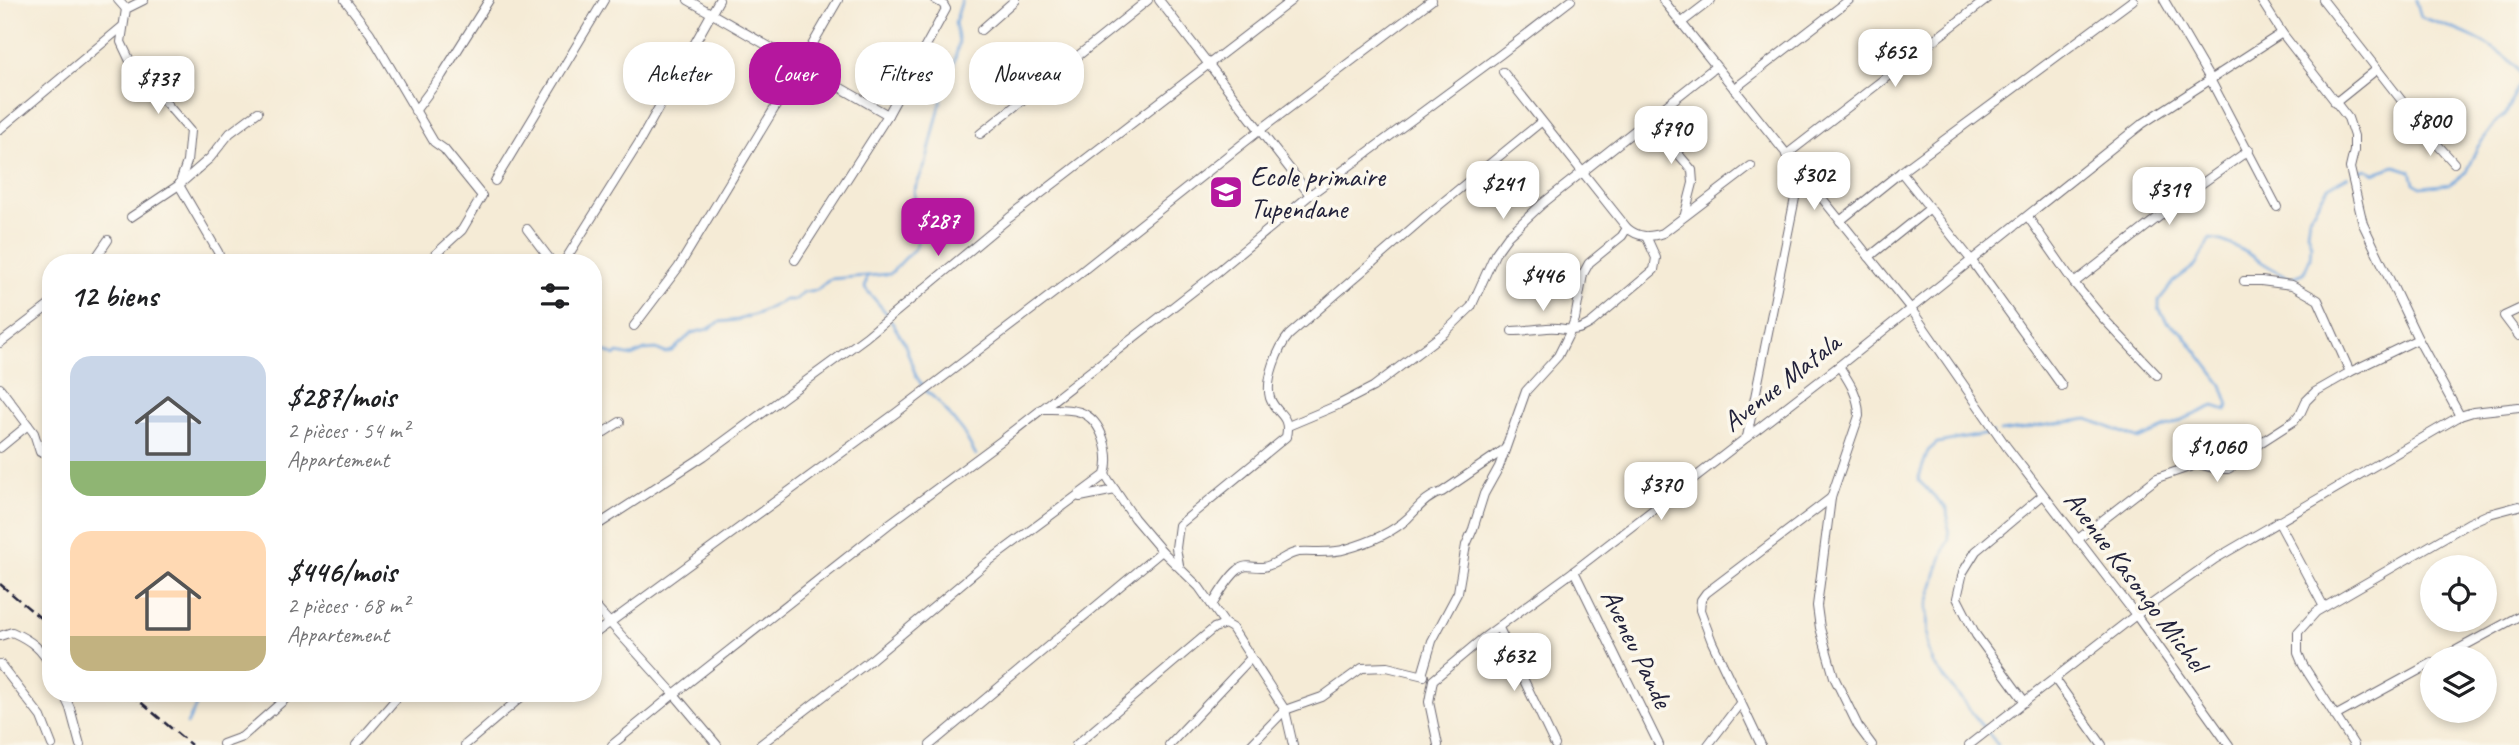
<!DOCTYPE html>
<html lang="fr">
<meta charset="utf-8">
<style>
body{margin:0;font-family:Caveat,sans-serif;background:#f2f2f2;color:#202124;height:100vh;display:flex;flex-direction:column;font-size:26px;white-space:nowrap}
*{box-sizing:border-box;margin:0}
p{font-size:23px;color:#757577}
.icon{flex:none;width:38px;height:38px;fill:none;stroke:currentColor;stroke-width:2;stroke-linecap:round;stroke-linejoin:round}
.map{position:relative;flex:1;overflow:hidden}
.panel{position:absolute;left:42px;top:254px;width:560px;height:448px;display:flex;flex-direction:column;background:#fff;border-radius:28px;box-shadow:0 4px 10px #0003}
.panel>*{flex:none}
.banner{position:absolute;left:623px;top:42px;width:665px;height:63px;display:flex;gap:14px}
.buttons{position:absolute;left:2420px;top:555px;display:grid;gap:14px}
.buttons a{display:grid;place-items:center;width:77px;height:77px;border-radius:50%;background:#fff;box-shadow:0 4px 10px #0003;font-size:35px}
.price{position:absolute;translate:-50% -60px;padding:0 16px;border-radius:14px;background:#fff;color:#222;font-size:23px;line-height:46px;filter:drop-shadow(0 2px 4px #0008)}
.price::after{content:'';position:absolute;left:50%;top:42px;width:21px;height:16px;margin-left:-10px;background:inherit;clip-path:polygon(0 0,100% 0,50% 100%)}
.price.active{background:#b5179e;color:#fff}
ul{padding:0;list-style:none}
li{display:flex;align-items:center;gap:21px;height:175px;padding:0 28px}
li span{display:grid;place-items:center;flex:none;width:196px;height:140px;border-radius:21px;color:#555}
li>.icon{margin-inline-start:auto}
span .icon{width:84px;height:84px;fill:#fffc;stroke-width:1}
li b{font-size:30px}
h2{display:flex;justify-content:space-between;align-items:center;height:84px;padding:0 28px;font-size:30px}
.tag{padding:0 24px;border-radius:28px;background:#fff;box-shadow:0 4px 10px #0003;font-size:24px;line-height:63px}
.tag.active{background:#b5179e;color:#fff}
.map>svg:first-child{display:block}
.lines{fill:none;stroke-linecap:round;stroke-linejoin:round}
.stream{stroke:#6fa5dd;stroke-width:2.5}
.street-casing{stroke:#6c6871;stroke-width:10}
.street{stroke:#fff;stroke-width:8}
.rail{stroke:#22223b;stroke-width:2.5;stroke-dasharray:10 5;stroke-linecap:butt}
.labels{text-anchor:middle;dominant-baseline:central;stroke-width:7;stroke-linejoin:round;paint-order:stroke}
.poi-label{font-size:28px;fill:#22223b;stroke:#fbf7ec;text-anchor:start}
.street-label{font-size:28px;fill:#22223b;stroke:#fbf7ec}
</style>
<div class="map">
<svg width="2519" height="745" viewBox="0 0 2519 745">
<rect width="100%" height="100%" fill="#fbf7ec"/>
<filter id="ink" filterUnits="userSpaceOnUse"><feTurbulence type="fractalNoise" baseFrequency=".0143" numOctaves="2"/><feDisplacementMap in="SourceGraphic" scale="14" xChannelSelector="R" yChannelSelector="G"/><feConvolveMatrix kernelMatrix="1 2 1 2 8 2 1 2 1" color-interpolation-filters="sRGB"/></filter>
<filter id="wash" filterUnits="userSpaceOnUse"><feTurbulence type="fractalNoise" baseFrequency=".00686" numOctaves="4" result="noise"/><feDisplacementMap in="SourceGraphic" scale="28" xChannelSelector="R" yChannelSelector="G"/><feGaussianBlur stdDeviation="1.57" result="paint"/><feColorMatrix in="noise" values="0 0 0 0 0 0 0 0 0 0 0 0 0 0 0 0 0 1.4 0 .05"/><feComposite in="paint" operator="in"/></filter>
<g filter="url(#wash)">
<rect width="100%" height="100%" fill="#f5ebd6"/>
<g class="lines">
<!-- stream -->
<g class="stream">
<path d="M 2416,0 L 2421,17 C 2448,26 2506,46 2519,73"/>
<polyline points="2354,173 2366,169 2374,173 2395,166 2411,171 2414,183 2421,187 2450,184 2466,172 2477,148 2496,122 2506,114 2519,84"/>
<polyline points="867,277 865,288 888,315"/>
<polyline points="891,321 904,342 916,376 926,391 939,402 963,432 976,455"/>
<polyline points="593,351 606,351 615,356 618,353 632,356 645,350 656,349 665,353 672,351 692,333 708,329 720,322 738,320 759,313 785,300 795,300 803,292 817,290 830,279 890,274 916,247 919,235 914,191 926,163 942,97 951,77 959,42 955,23 962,0"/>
<path d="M 2000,432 L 2088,419 L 2139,439 L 2214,406 L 2226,410 L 2229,405 L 2222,385 L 2182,332 L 2167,322 L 2159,309 L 2159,300 L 2164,294 L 2173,282 L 2196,265 L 2210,239 C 2236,240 2265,268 2291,278 L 2304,273 L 2310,258 L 2311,244 L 2307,232 L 2309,217 L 2328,187 L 2348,176"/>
<polyline points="1993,433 1937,443 1928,451 1918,480 1947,509 1949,539 1938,567 1927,608 1928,649 1934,665 1998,745"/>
<polyline points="187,724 197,704 217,693"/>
</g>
</g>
</g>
<g filter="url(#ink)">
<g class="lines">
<!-- street casing -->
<g class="street-casing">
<g id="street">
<polyline points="118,0 126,9"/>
<polyline points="144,0 126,9 121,42 130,61 190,131 187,162 179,185 218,252 221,262"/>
<polyline points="345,0 370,33 434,142 444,149 482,196 462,230 427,262"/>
<polyline points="688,0 888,115"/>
<polyline points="1663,0 1911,309 2006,446 2136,615 2229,745"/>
<polyline points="2164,0 2210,79 2277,207"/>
<polyline points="2261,0 2282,33 2348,118 2354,136 2354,151 2350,168 2363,224 2418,339 2460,416"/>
<polyline points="2323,0 2427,133 2454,163"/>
<polyline points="1681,23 1711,0"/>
<polyline points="981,30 1015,0"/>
<polyline points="1734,89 1849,0"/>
<polyline points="2335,103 2376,70"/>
<polyline points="415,111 442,75 489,0"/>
<polyline points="1649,120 1692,170 1693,183 1685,214"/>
<polyline points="0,129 123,26"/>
<polyline points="980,134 1148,0"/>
<polyline points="1786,155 1986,0"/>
<polyline points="1901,172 1972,261 2062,386"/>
<polyline points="495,181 604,0"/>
<polyline points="1310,195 1501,54 1571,0"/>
<polyline points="131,217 179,185 210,158 230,133 258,112"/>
<polyline points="2028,217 2074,283 2103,318 2157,375"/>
<polyline points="1840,221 1901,172 2133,0"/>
<path d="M 1627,228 C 1638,237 1648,238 1663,233 L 1751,166"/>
<polyline points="527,229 552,262"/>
<polyline points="1869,257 1929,209"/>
<polyline points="795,260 888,115 946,9 943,4 936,0"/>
<polyline points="93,262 108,240"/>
<polyline points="564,262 640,141 719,0"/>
<polyline points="2244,281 2261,281 2292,285 2318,300 2350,372"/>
<polyline points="2074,283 2197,187 2249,150"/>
<polyline points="2519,309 2504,316 2519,336"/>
<polyline points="634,326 678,268 800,66 838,0"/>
<path d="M 1512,331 C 1524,331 1535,329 1547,328 C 1567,326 1571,336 1591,323 L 1654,270 L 1656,258 L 1646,236"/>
<polyline points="0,343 51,304"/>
<path d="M 1839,366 C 1850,383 1859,396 1859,416 L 1831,498 L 1817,606 L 1820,628 L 1834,677 L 1858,726 L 1872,745"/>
<polyline points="0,388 34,433 40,452 51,451"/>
<polyline points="1288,426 1338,405 1373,387 1444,333 1471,307 1495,254 1508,236 1542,204 1715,67"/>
<polyline points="1747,437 1800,173"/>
<polyline points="593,439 620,422"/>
<polyline points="0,448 28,425"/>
<polyline points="1105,475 1134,518 1162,551 1199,587 1225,624"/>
<polyline points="1080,497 1115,490"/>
<polyline points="2278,521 2324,607"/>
<polyline points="593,528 704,456 866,337 1009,218 1292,0"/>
<polyline points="2077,540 2157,478 2198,464 2217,469 2228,469 2235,465 2260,443 2294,421 2301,412 2306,401 2315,392 2350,372 2418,339"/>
<path d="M 1179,565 L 1176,548 L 1179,525 L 1286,437 C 1291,414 1276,415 1270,398 C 1265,380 1278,348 1289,335 L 1426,216 L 1541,122"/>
<polyline points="1574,571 1659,745"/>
<polyline points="593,604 674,694 612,745"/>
<path d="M 1212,605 C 1219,594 1228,578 1238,570 C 1246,563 1254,568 1263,567 C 1276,565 1286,554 1298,552 C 1313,551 1331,554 1346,549 C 1367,543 1392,533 1408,518 C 1419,507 1427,496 1442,492 L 1505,449"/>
<polyline points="1499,628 1555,745"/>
<polyline points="593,635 896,413 1076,276 1260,130 1432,0"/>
<path d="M 0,636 L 12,632 C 30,640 43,649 51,668"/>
<polyline points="2442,658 2519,616"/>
<polyline points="0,664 41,717 52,745"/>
<polyline points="1422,675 1432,641 1458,592 1466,545 1473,529 1484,494 1499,467 1526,391 1558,356 1570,332 1575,319 1583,274 1589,263 1622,236 1627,228 1503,72"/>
<polyline points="2055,679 2102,745"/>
<polyline points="63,693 70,708 80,745"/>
<polyline points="2025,702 1976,635 1957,598 1963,572 1976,551 2043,495"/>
<polyline points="2335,716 2432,663"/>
<polyline points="223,744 242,737 292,693"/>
<polyline points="356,745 401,693"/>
<polyline points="465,745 526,693"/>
<polyline points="717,745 674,694 889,524 1001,441 1210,278 1310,195 1159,0"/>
<path d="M 760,745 L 872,659 L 985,564 L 1105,475 C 1111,455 1103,420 1080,412 C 1068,408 1054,409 1041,409"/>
<polyline points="930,745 1162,551"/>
<polyline points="1076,745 1214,628 1225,624 1232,628 1285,710 1293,745"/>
<polyline points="1169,745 1251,658"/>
<polyline points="1251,745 1285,710 1322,697 1362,668 1387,667 1424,676"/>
<polyline points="1438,745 1429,702 1433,680 1482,639 1574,571 1839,366 2142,124 2282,33"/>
<polyline points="1708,745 1741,702"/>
<polyline points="1761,745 1712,642 1700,610 1701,600 1706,593 1831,498"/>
<polyline points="1969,745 2136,615 2215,559 2460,416 2473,412 2519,407"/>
<polyline points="2354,745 2303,665 2298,653 2298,632 2316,612 2469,523 2489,514 2519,506"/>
</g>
</g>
<!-- street -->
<use href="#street" class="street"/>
<!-- rail -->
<g class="rail">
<polyline points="0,584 51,627"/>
<polyline points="130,693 191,745"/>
</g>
</g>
</g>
<!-- icons -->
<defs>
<g id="school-square" transform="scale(1.75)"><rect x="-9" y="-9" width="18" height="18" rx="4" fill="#b5179e" stroke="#fbf7ec"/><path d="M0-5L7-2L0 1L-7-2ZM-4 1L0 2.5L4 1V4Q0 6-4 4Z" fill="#fff"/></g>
</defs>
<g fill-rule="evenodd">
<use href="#school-square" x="1226" y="192"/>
</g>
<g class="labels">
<!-- poi labels -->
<g class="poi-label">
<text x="1250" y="176">Ecole primaire<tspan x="1250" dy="32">Tupendane</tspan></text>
</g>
<!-- street labels -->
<g class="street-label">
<text transform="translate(1781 382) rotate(-38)">Avenue Matala</text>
<text transform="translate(2136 581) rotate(53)">Avenue Kasongo Michel</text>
<text transform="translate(1637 648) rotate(64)">Aveneu Pande</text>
</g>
</g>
</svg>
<div class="buttons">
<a><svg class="icon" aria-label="locate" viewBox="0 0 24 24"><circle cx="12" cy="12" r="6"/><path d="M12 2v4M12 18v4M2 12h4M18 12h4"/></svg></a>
<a><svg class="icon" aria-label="layers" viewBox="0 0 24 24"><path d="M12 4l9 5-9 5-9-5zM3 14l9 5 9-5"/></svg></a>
</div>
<b class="price" style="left:1895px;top:89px">$652</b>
<b class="price" style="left:158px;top:116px">$737</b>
<b class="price" style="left:2430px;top:158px">$800</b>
<b class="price" style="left:1671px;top:166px">$790</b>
<b class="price" style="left:1814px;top:212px">$302</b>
<b class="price" style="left:1503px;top:221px">$241</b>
<b class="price" style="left:2169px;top:227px">$319</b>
<b class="price active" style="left:938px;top:258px">$287</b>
<b class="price" style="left:1543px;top:313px">$446</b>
<b class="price" style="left:2217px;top:484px">$1,060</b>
<b class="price" style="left:1661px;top:522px">$370</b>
<b class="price" style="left:1514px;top:693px">$632</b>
<div class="banner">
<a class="tag">Acheter</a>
<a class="tag active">Louer</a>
<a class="tag">Filtres</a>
<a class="tag">Nouveau</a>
</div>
<section class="panel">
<h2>12 biens<svg class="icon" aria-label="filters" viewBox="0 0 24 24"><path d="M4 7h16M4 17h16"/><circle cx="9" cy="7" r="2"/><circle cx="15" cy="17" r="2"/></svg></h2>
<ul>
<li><span style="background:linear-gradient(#c9d6e8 75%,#8fb573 0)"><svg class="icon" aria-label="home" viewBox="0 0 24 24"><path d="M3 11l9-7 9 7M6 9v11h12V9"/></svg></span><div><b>$287/mois</b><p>2 pièces · 54 m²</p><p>Appartement</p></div></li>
<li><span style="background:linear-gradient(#ffd9b3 75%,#c2b280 0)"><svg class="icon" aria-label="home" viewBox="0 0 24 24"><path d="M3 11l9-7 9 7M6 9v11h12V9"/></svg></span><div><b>$446/mois</b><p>2 pièces · 68 m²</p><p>Appartement</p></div></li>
</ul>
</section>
</div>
